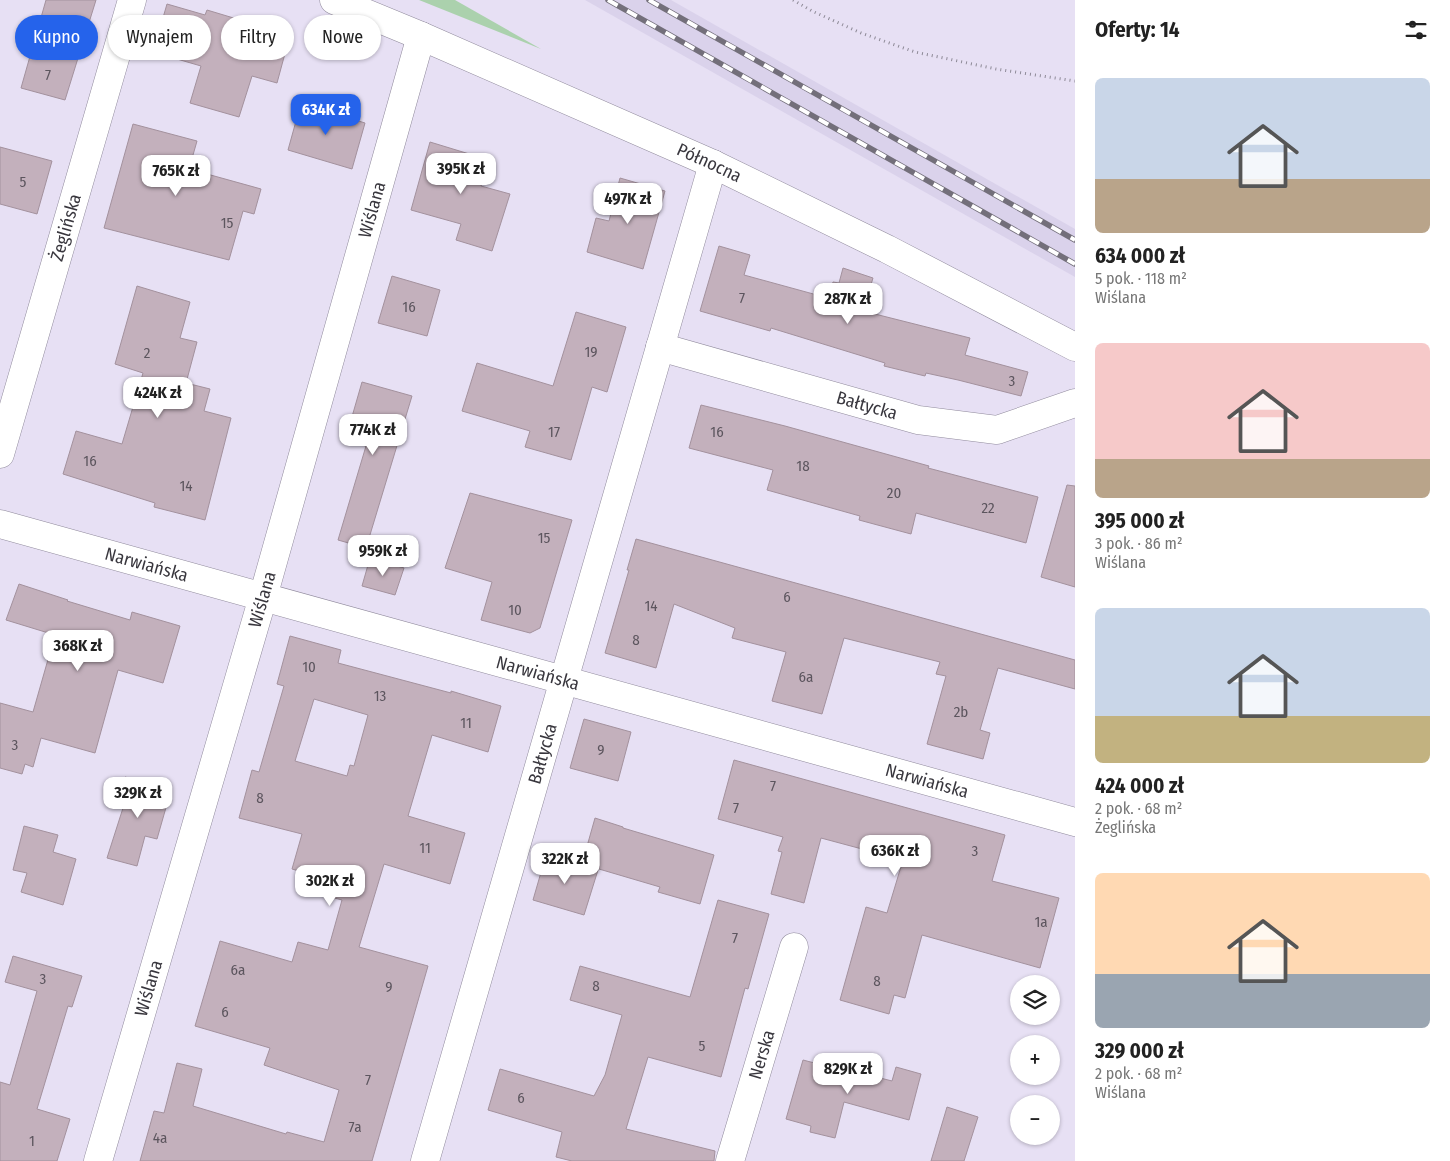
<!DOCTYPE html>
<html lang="pl">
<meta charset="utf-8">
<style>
body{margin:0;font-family:"Fira Sans Condensed",sans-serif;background:#f6f6f6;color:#222;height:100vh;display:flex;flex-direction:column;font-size:19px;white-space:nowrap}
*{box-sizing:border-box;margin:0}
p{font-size:16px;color:#767676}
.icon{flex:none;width:28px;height:28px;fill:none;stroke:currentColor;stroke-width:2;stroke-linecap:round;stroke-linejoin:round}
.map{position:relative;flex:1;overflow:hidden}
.drawer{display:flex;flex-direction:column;background:#fff;width:375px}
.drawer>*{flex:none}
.hud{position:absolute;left:15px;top:15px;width:475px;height:45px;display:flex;gap:10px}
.controls{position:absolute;left:1010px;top:975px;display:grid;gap:10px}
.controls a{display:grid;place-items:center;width:50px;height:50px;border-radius:50%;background:#fff;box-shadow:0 1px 4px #0004;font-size:25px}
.price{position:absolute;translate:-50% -42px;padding:0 11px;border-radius:10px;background:#fff;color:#222;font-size:16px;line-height:32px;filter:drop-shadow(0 1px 2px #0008)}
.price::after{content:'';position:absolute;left:50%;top:30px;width:15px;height:11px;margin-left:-8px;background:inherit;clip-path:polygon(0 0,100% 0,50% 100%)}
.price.active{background:#2563eb;color:#fff}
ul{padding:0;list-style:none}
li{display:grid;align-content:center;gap:10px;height:265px;padding:0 20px}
li span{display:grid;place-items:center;height:155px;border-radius:8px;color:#555}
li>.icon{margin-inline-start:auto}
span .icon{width:90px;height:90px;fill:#fffc;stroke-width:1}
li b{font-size:21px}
h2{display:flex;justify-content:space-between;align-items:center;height:60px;padding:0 20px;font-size:21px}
.pill{padding:0 18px;border-radius:22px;background:#fff;box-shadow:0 1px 4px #0004;font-size:18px;line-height:45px}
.pill.active{background:#2563eb;color:#fff}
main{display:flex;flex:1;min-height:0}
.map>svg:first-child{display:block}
.built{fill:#dad2eb}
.green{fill:#abd1ad}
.building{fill:#c3b0bc;stroke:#a3919d;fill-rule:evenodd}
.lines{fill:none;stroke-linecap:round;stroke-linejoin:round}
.street-casing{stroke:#908a9c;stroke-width:29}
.path{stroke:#8d8996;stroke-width:3;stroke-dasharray:1 4;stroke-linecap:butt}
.street{stroke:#fff;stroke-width:28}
.rail-casing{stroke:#736f7a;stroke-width:5.5}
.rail{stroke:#fff;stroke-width:4;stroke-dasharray:11;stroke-linecap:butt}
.labels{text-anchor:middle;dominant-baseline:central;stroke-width:4.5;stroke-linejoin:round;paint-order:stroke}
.number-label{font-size:15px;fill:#5c555e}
.street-label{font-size:18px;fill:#39373e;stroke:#fff}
</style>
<main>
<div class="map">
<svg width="1075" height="1161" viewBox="0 0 1075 1161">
<rect width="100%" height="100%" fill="#e7e0f4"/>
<!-- built -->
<polygon class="built" points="585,0 671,0 1075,229 1075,277"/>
<!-- green -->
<polygon class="green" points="419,0 455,0 541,49"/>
<!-- building -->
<g class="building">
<polygon points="46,0 96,0 65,100 21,88"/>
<polygon points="167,4 205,15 207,10 290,35 277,83 252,76 239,117 190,103 201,66 153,52"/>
<polygon points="301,103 365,123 352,169 288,150"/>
<polygon points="133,124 197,141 189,169 261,189 254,214 243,211 229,260 104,228"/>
<polygon points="430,142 489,160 481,186 510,194 492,251 456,240 461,224 411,210"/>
<polygon points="0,147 52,161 37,214 0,204"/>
<polygon points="620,178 665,191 643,269 587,252 596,218 609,221"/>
<polygon points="719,246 750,255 744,275 828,298 833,282 839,283 843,268 873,278 863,311 970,338 965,355 1028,372 1021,396 958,380 926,373 925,376 884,366 885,363 771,328 770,331 700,311"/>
<polygon points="392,276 440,290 427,336 378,323"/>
<polygon points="137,286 190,302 180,338 197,342 186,383 210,389 204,411 231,418 205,520 154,507 155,503 63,474 76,431 122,444 143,373 115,364"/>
<polygon points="576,312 626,327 607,392 592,387 571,460 525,447 530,431 462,411 477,363 553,386"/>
<polygon points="362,382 412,396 366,548 338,540 366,446 345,441"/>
<polygon points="701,405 785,426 929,466 928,468 1038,497 1026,543 916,513 911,534 859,520 860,516 767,490 773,470 689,448"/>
<polygon points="1067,485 1075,486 1075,587 1041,577"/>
<polygon points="470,493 572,520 540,628 530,633 481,620 492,582 445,568"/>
<polygon points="636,539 1075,660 1075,689 998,668 980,730 990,733 983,759 927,744 946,676 936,674 940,662 844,638 822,714 772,701 786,652 732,638 735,628 674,604 656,668 605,653 629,570 627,570"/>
<polygon points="370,558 404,568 395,595 362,586"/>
<polygon points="19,584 68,600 67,601 130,620 132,612 180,626 163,683 118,670 95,753 41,738 33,767 25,764 22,774 0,768 0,703 33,712 55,635 6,620"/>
<path d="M 290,636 L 341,650 L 338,663 L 451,693 L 451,691 L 501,706 L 488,752 L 432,735 L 408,816 L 465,833 L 450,884 L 384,864 L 359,947 L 428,966 L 372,1161 L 140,1161 L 154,1111 L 164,1113 L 177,1063 L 202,1069 L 193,1106 L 286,1134 L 287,1132 L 324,1142 L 339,1090 L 264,1065 L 270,1048 L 195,1026 L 220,941 L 292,962 L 298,942 L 328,950 L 342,900 L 312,892 L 316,876 L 292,869 L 302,834 L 239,818 L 252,770 L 259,772 L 284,686 L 277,684 ZM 314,699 L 368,715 L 354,766 L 350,765 L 347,776 L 295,761 Z"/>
<polygon points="584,719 631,732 618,781 570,768"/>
<polygon points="734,760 1005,835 992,881 1059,898 1040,968 922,935 905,998 894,995 889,1014 840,1000 866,907 887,913 903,860 821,838 804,903 771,894 782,852 778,851 783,837 718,819"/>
<polygon points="125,777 171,790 157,839 145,836 137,866 107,858 123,808 116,806"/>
<polygon points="595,818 623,827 623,828 714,855 700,904 658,892 660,887 582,864"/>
<polygon points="24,826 58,835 53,852 76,859 63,905 21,892 27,873 13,870"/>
<polygon points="546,855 598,870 584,915 533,900"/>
<polygon points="718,900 769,914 748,989 745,988 721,1077 648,1057 626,1129 715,1151 714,1161 572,1161 556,1157 562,1132 488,1110 500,1069 594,1096 605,1075 622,1015 570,1000 580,966 690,997"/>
<polygon points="13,956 82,976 72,1007 68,1006 37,1109 70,1119 57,1161 0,1161 0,1082 10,1085 37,991 5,982"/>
<polygon points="803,1060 826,1066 826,1064 892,1081 896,1067 921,1074 909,1120 844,1102 835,1138 810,1132 811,1126 786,1119"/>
<polygon points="947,1107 978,1117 964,1161 931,1161"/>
</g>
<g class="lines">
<!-- street casing -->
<g class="street-casing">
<g id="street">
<path id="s1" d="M 334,0 L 421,36 L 713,164 L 887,249 L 1075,347"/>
<path id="s2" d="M 660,347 L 918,420 L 997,430 L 1075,403"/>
<path id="s3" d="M 0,454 L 132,0"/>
<path id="s4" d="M 0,524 L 1075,822"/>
<path id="s5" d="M 98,1161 L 263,597 L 421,36"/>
<path id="s6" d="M 425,1161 L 713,164"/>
<path id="s7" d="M 730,1161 L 794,947"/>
</g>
</g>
<!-- path -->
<polyline class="path" points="793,0 812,11 861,33 915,52 996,69 1075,81"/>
<!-- street -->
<use href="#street" class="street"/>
<!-- rail casing -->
<g class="rail-casing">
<g id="rail">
<polyline points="608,0 1075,264"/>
<polyline points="649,0 1075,240"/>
</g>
</g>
<!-- rail -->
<use href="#rail" class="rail"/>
</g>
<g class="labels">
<!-- number labels -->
<g class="number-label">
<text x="48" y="75">7</text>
<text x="23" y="182">5</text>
<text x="227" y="223">15</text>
<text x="742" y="298">7</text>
<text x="409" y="307">16</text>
<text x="591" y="352">19</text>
<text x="147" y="353">2</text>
<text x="1012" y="381">3</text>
<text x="554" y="432">17</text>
<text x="717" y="432">16</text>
<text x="90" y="461">16</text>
<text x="803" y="466">18</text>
<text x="186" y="486">14</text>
<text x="894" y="493">20</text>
<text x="988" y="508">22</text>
<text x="544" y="538">15</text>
<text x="787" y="597">6</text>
<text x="651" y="606">14</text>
<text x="515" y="610">10</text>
<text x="636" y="640">8</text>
<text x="309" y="667">10</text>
<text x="806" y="677">6a</text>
<text x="380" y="696">13</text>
<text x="961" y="712">2b</text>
<text x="466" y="723">11</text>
<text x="15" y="745">3</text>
<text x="601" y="750">9</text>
<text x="773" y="786">7</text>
<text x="260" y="798">8</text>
<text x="736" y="808">7</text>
<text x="425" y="848">11</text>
<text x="975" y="851">3</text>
<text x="1041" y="922">1a</text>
<text x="735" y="938">7</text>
<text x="238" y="970">6a</text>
<text x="43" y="979">3</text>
<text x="877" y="981">8</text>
<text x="596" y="986">8</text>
<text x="389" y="987">9</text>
<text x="225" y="1012">6</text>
<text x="702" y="1046">5</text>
<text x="368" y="1080">7</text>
<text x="521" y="1098">6</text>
<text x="355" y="1127">7a</text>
<text x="160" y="1138">4a</text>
<text x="32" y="1141">1</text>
</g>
<!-- street labels -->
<g class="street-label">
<text stroke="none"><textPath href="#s1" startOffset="409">Północna</textPath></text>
<text stroke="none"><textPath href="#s5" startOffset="990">Wiślana</textPath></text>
<text stroke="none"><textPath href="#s3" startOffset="236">Żeglińska</textPath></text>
<text stroke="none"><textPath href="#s2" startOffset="215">Bałtycka</textPath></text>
<text stroke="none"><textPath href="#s4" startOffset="152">Narwiańska</textPath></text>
<text stroke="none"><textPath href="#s5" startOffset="585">Wiślana</textPath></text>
<text stroke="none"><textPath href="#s4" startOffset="558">Narwiańska</textPath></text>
<text stroke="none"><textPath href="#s6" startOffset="424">Bałtycka</textPath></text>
<text stroke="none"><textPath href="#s4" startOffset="962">Narwiańska</textPath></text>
<text stroke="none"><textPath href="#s5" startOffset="180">Wiślana</textPath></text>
<text stroke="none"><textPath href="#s7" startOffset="111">Nerska</textPath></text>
</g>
</g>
</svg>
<div class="controls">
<a><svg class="icon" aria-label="layers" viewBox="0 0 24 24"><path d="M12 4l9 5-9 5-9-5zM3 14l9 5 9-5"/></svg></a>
<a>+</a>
<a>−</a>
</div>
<b class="price active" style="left:326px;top:136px">634K zł</b>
<b class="price" style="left:461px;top:195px">395K zł</b>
<b class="price" style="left:176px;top:197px">765K zł</b>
<b class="price" style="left:628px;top:225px">497K zł</b>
<b class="price" style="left:848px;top:325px">287K zł</b>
<b class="price" style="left:158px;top:419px">424K zł</b>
<b class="price" style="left:373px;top:456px">774K zł</b>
<b class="price" style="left:383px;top:577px">959K zł</b>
<b class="price" style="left:78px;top:672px">368K zł</b>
<b class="price" style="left:138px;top:819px">329K zł</b>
<b class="price" style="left:895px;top:877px">636K zł</b>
<b class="price" style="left:565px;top:885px">322K zł</b>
<b class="price" style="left:330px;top:907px">302K zł</b>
<b class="price" style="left:848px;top:1095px">829K zł</b>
<div class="hud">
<a class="pill active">Kupno</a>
<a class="pill">Wynajem</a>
<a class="pill">Filtry</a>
<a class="pill">Nowe</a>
</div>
</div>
<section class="drawer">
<h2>Oferty: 14<svg class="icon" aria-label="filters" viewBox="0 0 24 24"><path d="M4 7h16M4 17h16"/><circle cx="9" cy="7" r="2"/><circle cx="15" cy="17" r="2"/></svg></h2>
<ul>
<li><span style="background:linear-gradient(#c9d6e8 65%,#b9a48a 0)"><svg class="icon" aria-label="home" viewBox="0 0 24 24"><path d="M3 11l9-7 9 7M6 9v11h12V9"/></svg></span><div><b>634 000 zł</b><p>5 pok. · 118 m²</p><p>Wiślana</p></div></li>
<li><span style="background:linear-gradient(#f6c9c9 75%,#b9a48a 0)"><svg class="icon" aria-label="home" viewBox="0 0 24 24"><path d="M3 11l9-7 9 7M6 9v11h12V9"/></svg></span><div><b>395 000 zł</b><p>3 pok. · 86 m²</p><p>Wiślana</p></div></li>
<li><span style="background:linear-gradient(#c9d6e8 70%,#c2b280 0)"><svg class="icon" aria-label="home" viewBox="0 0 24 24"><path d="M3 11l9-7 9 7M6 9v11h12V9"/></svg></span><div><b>424 000 zł</b><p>2 pok. · 68 m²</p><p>Żeglińska</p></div></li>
<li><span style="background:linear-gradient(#ffd9b3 65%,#9aa5b1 0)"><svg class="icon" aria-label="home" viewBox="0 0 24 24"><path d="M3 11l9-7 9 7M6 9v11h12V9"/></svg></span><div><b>329 000 zł</b><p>2 pok. · 68 m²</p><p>Wiślana</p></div></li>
</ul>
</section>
</main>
